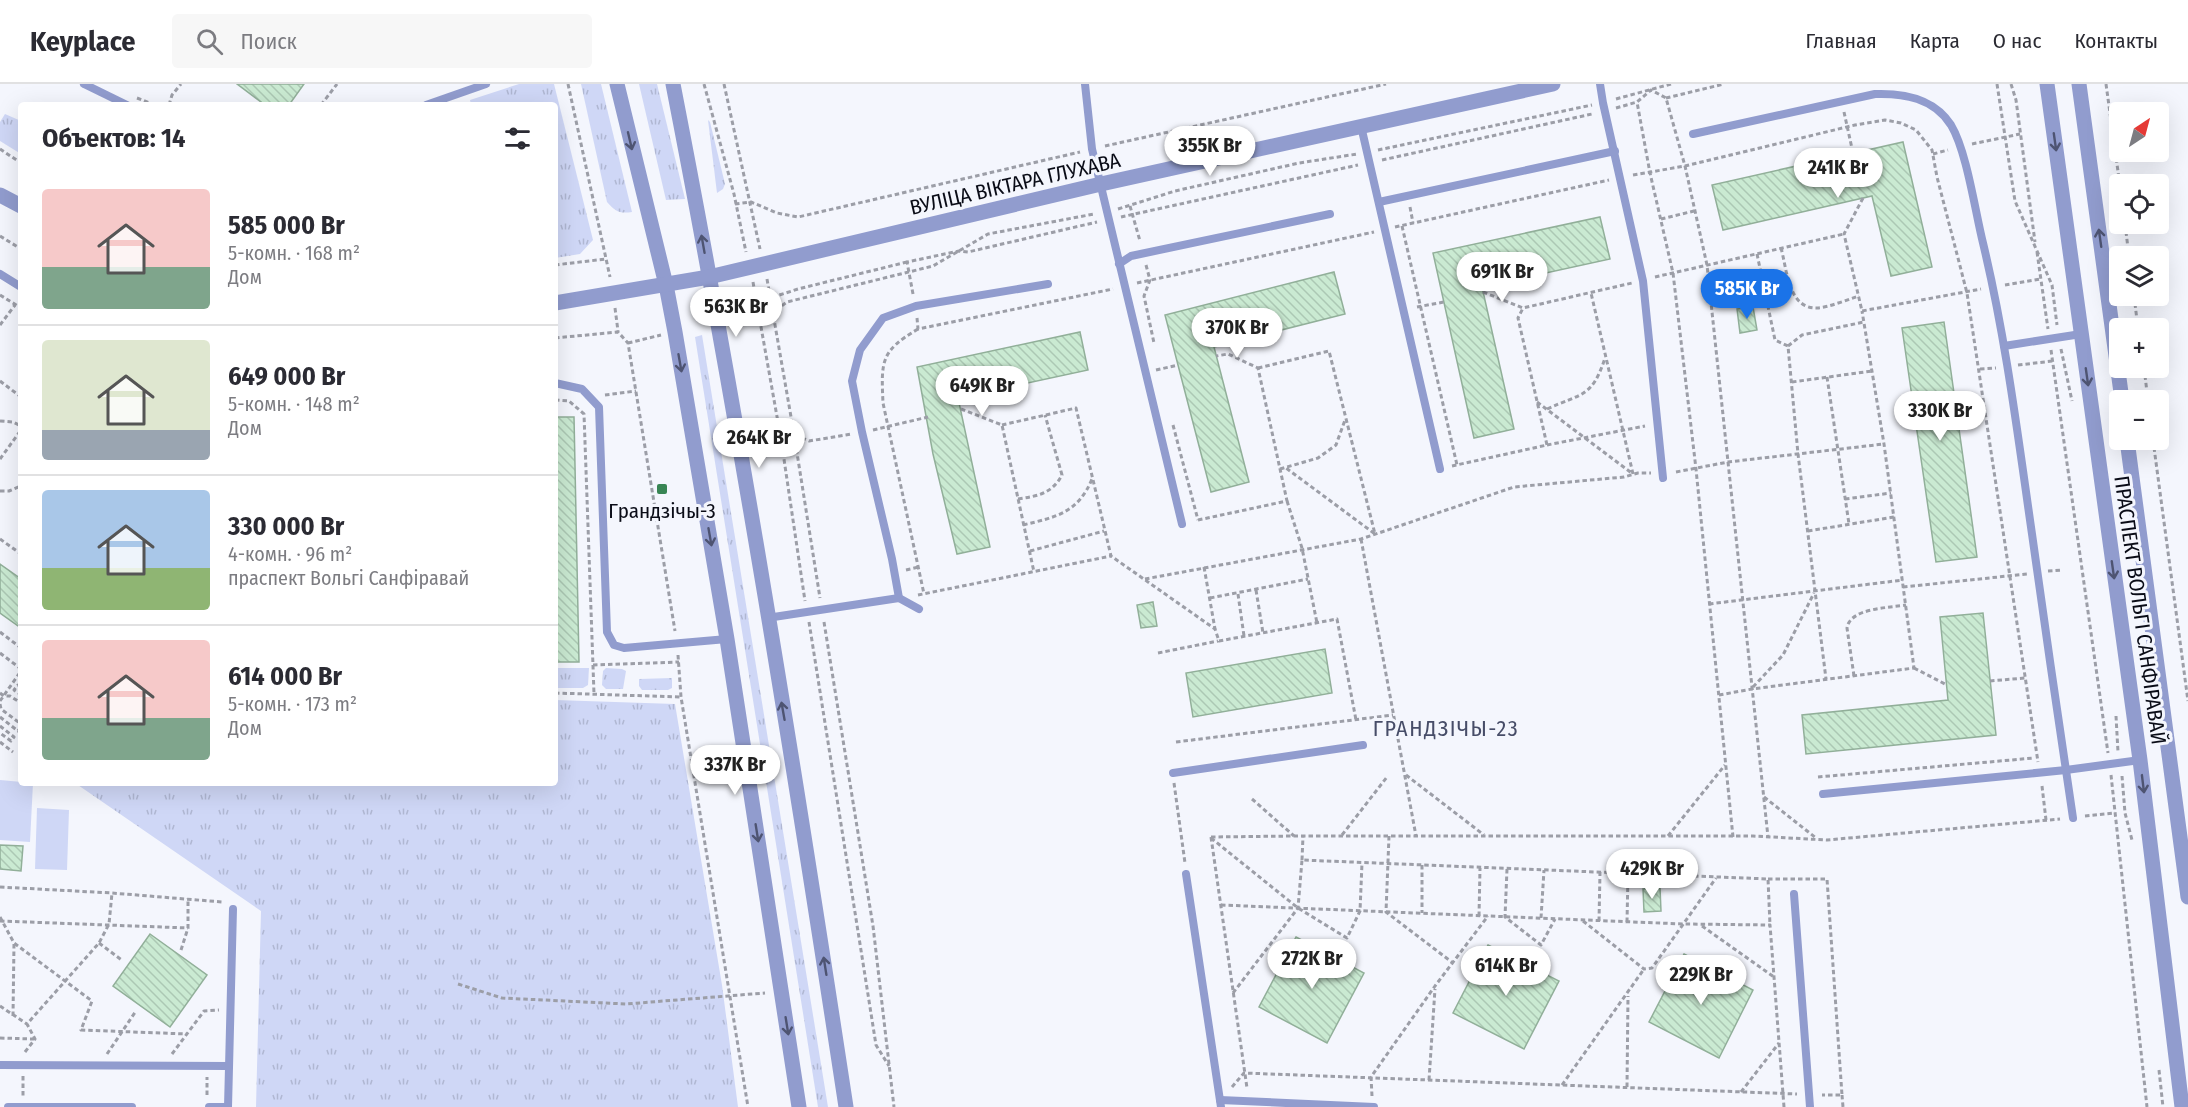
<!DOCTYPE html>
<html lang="ru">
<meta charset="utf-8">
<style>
body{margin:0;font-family:"Fira Sans Condensed",sans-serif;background:#f7f7f7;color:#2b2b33;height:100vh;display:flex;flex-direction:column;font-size:22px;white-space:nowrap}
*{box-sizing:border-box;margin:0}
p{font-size:20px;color:#7c7c81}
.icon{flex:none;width:33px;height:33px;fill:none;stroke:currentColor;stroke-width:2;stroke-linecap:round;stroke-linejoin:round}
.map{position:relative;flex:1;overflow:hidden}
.details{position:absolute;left:18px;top:18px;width:540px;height:684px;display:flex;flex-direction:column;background:#fff;border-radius:6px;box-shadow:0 6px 24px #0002}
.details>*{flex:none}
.needle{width:39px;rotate:36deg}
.tools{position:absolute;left:2109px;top:18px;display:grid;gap:12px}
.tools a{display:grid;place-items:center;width:60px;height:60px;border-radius:6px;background:#fff;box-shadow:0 6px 24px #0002;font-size:30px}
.price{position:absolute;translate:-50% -51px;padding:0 14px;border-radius:21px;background:#fff;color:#222;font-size:20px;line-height:39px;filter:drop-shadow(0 2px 3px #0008)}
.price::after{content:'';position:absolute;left:50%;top:36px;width:18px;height:14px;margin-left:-9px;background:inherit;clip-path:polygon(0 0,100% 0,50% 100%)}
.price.on{background:#1a73e8;color:#fff}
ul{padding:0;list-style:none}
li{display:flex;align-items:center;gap:18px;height:150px;padding:0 24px}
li+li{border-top:2px solid #e1e1e2}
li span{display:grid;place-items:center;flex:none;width:168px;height:120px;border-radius:6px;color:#555}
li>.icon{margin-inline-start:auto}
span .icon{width:72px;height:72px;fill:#fffc;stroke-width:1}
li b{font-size:26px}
h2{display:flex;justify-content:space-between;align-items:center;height:72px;padding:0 24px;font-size:26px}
header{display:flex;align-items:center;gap:36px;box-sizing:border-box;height:84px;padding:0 30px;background:#fff;border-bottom:2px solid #e1e1e2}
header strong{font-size:28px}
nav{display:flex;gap:33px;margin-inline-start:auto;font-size:21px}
.search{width:420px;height:54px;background:#f7f7f7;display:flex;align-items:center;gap:15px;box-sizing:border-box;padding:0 21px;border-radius:6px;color:#7c7c81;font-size:22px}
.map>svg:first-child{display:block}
.grass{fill:url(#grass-tufts)}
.park{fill:#cfd7f6}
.building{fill:url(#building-back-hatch);stroke:#91af99;stroke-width:1.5}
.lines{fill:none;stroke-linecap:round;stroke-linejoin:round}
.path{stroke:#9c9ea7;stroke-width:3;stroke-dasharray:4.5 3;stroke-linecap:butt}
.lane{stroke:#919cce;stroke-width:8}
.street{stroke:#919cce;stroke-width:15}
.oneway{stroke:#4e5472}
.poi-dot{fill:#388554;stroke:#f4f6fd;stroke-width:2}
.labels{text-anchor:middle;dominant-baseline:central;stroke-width:6;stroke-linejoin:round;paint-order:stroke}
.street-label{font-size:21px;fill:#0a0c17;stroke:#f4f6fd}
.poi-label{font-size:21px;fill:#0a0c17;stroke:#f4f6fd}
.neighbourhood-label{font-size:22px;letter-spacing:1.5px;fill:#474d68;stroke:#f4f6fd}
</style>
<header>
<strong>Keyplace</strong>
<div class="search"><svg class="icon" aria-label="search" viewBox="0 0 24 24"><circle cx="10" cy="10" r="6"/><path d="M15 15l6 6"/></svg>Поиск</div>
<nav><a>Главная</a><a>Карта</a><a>О нас</a><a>Контакты</a></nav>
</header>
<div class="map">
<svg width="2188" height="1023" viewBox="0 0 2188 1023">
<defs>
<pattern id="grass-tufts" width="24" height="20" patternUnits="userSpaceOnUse" patternTransform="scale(1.5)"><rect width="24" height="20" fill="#cfd7f6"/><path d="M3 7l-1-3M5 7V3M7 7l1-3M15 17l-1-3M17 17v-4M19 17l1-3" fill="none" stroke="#b0b7d2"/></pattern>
<pattern id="building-back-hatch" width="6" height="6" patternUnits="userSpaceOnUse" patternTransform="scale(1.5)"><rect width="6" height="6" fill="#caead2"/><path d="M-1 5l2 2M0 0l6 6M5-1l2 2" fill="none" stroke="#acc8b4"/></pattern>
</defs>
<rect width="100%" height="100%" fill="#f4f6fd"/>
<!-- grass -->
<g class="grass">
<polygon points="519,0 554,0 593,156 580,170 555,174 555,21 471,21 470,16"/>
<path d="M 581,0 L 601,0 L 632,128 C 619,130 615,127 607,118 Z"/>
<polygon points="639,0 657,0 685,115 666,116"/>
<polygon points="5,30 21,37 21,70 0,57 0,38"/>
<polygon points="708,36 710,38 725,100 723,105 717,109"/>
<polygon points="702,251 828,1023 818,1023 695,253"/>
<polygon points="555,584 589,584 588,601 583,604 555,604"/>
<polygon points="606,584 622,585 626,587 623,605 606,605 602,601 603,587"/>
<polygon points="672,594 672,604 668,606 642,606 639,602 639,595"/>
<polygon points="555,616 675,620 722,901 738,1023 256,1023 261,827 75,699 555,699"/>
</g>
<!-- park -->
<g class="park">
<polygon points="0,696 33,699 30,758 0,756"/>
<polygon points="37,724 69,726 67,786 35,785"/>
</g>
<!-- building -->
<g class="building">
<polygon points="237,0 304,0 289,21 265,21"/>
<polygon points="1903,58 1932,183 1891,192 1872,112 1723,146 1712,101"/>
<polygon points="1600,133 1610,175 1482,203 1514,345 1474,354 1433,169"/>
<polygon points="1334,188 1345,230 1214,263 1249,398 1211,408 1165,231"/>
<polygon points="1753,223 1757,246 1740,249 1737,225"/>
<polygon points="1944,238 1977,473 1936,478 1902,244"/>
<polygon points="1080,248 1088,286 958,314 990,463 957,470 933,370 917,283"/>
<polygon points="555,333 574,333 579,578 555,578"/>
<polygon points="0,480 21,495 21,544 0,529"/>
<polygon points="1153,518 1157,542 1141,544 1137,521"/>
<polygon points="1983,529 1996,651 1806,670 1802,631 1948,616 1940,533"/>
<polygon points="1325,565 1332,609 1193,633 1186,589"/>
<polygon points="0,761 23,762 21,787 0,785"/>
<polygon points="1660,804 1661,827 1644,828 1643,805"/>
<polygon points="150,850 207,891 170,943 113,902"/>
<polygon points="1296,853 1364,889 1327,959 1259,923"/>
<polygon points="1488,861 1559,897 1524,965 1453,929"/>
<polygon points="1684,870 1753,906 1719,974 1649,938"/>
</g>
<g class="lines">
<!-- path -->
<g class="path">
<polyline points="568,0 610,193"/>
<polyline points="704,0 734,110 746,168"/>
<polyline points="724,0 760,165"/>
<polyline points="1997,0 2015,117 2052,201 2057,241"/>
<polyline points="2011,0 2016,16 2035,158"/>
<polyline points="2106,0 2120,102"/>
<polyline points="137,14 155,21"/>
<polyline points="1666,14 1724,0"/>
<polyline points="1616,15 1671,0"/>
<polyline points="169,21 172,11 181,0"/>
<polyline points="321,21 337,0"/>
<polyline points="1616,24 1637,18"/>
<polyline points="1844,28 1853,69"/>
<polyline points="1972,60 2020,50"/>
<polyline points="1105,62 1386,0"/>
<polyline points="0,65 21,79"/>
<polyline points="1378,66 1592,21"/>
<polyline points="1933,70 1948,66"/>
<polyline points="1382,76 1592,30"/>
<polyline points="1633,91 1685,82 1855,41 1885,36 1901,39 1916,46 1932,66 1937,93 1967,209 2038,678"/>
<polyline points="1863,114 1844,150 1862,227 1981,205"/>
<polyline points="735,120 751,118 777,129 798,133 1080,68"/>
<polyline points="1130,122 1140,157"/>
<polyline points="1410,123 1413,139"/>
<polyline points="1118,125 1175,107 1299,79 1357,70"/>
<polyline points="1121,133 1358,81"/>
<polyline points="1661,135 1694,127"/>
<polyline points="2125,140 2129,172"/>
<polyline points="1402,142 1457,381"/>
<polyline points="1395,143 1609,96"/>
<polyline points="0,152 21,165"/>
<path d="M 1781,164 C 1787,185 1788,225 1817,224 C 1830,223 1846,216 1859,212"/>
<polyline points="2037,168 2048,245"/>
<polyline points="1757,170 1775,256 1788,262 1798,370 1826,595"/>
<polyline points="555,181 606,175"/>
<polyline points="1146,181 1150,196 1144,212 1154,259"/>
<polyline points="1655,193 1844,150"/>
<polyline points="767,195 794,350 820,514"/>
<polyline points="753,198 781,355 805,517"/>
<polyline points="1137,199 1374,148"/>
<polyline points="2005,201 2040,195"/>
<polyline points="1483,208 1523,224 1632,199"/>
<polyline points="913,210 907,178 959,167 968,168 1097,138"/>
<polyline points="0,211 21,224"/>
<polyline points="2134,212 2138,244"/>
<polyline points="758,218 798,205 907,178"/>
<polyline points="1417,223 1444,218"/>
<polyline points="615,224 618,247"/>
<polyline points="917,234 918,245 1113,205"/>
<polyline points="732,235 773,228 787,218 933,182 988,150 1094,130"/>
<polyline points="0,241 15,221"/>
<path d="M 918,245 C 881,267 881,276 883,319 L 924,510"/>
<polyline points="555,254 618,248 628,259 675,547"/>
<polyline points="628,259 661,251"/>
<polyline points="1788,262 1802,251 1864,238"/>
<polyline points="2061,265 2072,317"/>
<polyline points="2051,266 2108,669"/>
<polyline points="2018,281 2053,277"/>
<polyline points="1258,284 1329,267 1375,450 1286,384"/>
<polyline points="2144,284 2148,316"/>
<polyline points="1980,285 1996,284"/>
<polyline points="1156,286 1178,281"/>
<polyline points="1827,293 1849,440"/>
<polyline points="0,297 21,313"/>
<polyline points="1792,298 1872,287"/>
<polyline points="605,311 636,307"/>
<polyline points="555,316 569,317 584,330 594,610"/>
<polyline points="1537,318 1633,390 1591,209"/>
<polyline points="961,325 1002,341 1034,488"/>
<path d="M 1547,325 C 1582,309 1592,314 1605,274"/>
<polyline points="0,337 13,338 21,342"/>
<polyline points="1002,341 1076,324 1111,472 1215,545 1219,557 1337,535 1356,636"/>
<polyline points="1173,341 1198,436"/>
<polyline points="873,346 928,333"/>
<polyline points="781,355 794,350 809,357 852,350"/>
<polyline points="2153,356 2188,617"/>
<polyline points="1547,361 1645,342"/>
<polyline points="0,375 21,346"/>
<polyline points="1452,382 1547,361 1518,234 1523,224"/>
<polyline points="1280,385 1318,374 1336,361 1345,336"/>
<polyline points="1676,388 1728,378 1884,360"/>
<polyline points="0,407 9,407 21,402"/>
<path d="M 1018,415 C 1037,412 1052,410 1062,391 L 1045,331"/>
<polyline points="1845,415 1891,409"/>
<polyline points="1287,417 1302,464 1317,539"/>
<polyline points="1198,436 1287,417 1258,284 1228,270 1216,272"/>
<path d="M 1023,441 C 1056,433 1078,429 1092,395"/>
<polyline points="1808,447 1894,433"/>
<polyline points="0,455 21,470"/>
<polyline points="1361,455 1416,752"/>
<polyline points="1030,467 1104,447"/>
<polyline points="1204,483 1215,545"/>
<polyline points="906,486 919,483"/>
<polyline points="2048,487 2062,486"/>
<polyline points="1145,495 1361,455 1514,403 1624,393 1638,389 1651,389"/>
<polyline points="1903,503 2027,490"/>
<polyline points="1256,506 1263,549"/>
<polyline points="1238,510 1244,552"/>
<polyline points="918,511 1111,472"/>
<polyline points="1210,514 1308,495"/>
<polyline points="1709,520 1903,496"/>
<polyline points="809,538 876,961 889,982"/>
<polyline points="824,538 873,842 894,1023"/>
<polyline points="0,548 21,564"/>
<polyline points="0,569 21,585"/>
<polyline points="1158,569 1218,557"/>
<polyline points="678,571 681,613 748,1023"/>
<polyline points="593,581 679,578"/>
<polyline points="1914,584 1947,601"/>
<path d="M 1854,592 L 1847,544 C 1850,524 1888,524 1906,521"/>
<polyline points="1990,597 2025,594"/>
<polyline points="21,603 18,601 14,606 21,611"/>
<polyline points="1753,603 1783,571 1814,509"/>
<polyline points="0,609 4,612 10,612 21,619"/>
<polyline points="555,609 681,613"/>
<polyline points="1719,611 1752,605 1914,584 1884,360 1862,227"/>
<polyline points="0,617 21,587"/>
<polyline points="0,620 1,625 21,640"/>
<polyline points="2116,632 2118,668"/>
<polyline points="0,633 18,647 21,643"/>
<polyline points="0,642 14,653 11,657 0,649"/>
<polyline points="0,658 13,668"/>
<polyline points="1176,658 1393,631"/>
<polyline points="1406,691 1484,751"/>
<polyline points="2111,691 2147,1023"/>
<polyline points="2122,692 2125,729 2132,756"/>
<polyline points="1818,693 2034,674"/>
<polyline points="1174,699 1185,779"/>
<polyline points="2042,702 2046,736"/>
<polyline points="1764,713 1816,754"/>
<polyline points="1252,715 1294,752"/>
<polyline points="2085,732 2115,729"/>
<polyline points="1342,751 1387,693"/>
<polyline points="1389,752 1386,828 1453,879"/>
<polyline points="1668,752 1725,681"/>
<polyline points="1211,753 1294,752 1753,752 1827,756 2060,735"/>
<polyline points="1211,753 1247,1004"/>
<polyline points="1733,753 1696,385 1673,189 1650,89 1637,18 1651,6 1666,14 1685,82 1707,181 1768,753"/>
<polyline points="1211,754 1298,824 1347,854 1360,827 1362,779"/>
<polyline points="1302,776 1303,752"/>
<polyline points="1422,781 1422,829"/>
<polyline points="1507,785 1505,833 1541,861 1555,835"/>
<polyline points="1768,795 1827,795 1842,1011 1822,1011"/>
<polyline points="0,803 112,809 222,818"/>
<polyline points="1221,821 1683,840 1770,841 1784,1023"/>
<polyline points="1479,832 1480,784"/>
<polyline points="0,833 14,859 92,917 81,946 187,950"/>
<polyline points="1541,834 1544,786"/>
<polyline points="0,837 188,844"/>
<polyline points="1583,837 1644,885 1652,884 1716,794"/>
<polyline points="1599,837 1600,788"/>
<polyline points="1627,838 1628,790"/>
<polyline points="1702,842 1774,893"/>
<polyline points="99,859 123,877"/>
<polyline points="181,866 188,844 188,814"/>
<polyline points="458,900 502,914 626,920 765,909"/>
<polyline points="1233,909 1298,824 1302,776 1768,795 1770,841"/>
<polyline points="0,922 27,940"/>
<polyline points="13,932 14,859"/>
<polyline points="0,954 34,955"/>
<polyline points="25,968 35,955 27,940 99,859 109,840 112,809"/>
<polyline points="107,970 136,927"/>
<polyline points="172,970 204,927 219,926"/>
<polyline points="2159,986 2163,1023"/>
<polyline points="23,992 23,1012"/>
<polyline points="1429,996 1435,905"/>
<polyline points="1562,1001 1644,885"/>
<polyline points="1232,1003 1244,989 1797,1010"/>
<polyline points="1627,1003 1628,912"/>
<polyline points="1741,1008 1779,959"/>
<polyline points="207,1011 207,993"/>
<polyline points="1842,1011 1843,1023"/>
<polyline points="1372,1012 1371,993 1435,902 1488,832"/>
</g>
<!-- lane -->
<g class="lane">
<polyline points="84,0 127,21"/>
<polyline points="1085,0 1092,65 1182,440"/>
<polyline points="1600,0 1603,19 1643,197 1663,394"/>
<polyline points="426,21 486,0"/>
<polyline points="1361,42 1440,385"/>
<path d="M 1693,50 L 1875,10 C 1904,9 1934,14 1951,41 C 1967,68 1975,127 1983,159 C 2006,255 2018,353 2032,450 C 2045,545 2059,639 2073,734"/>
<polyline points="1379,118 1615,67"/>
<polyline points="1119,180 1131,172 1330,130"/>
<polyline points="0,190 21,203"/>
<polyline points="2004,262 2081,250"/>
<polyline points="555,299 582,305 599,323 607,548 614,561 624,564 727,555"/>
<polyline points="919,525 899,514 892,475 862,348 852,297 860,266 883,234 916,222 1048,200"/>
<polyline points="767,534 899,514"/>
<polyline points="1173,689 1363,661"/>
<polyline points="1823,710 2066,686 2140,676"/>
<polyline points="1186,790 1221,1023"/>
<polyline points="1794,810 1810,1023"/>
<polyline points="0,981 229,982"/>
<polyline points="1220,1016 1374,1023"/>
<polyline points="8,1023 132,1023"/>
<polyline points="209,1023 228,1023"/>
<polyline points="228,1023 233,825"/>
</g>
<!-- street -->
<g class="street">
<polyline points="617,0 666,201 675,248 727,555 799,1023"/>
<path d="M 673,0 C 739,339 794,681 846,1023"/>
<polyline points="2047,0 2140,676 2182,1023"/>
<polyline points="2079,0 2122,316"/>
<polyline points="0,111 21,122"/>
<polyline points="555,219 709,193 1101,100 1553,0"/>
<polyline points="2127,356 2188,813"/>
</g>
</g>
<!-- one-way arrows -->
<defs><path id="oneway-shaft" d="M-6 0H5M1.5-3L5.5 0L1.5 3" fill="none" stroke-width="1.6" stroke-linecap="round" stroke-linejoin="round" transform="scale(1.5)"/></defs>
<g class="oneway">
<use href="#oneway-shaft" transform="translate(630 57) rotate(77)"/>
<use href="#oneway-shaft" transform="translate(2055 58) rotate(82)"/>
<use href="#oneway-shaft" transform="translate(2100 154) rotate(-98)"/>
<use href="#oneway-shaft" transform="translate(703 160) rotate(-100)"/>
<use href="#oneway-shaft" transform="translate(680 279) rotate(80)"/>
<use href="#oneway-shaft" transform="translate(2087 293) rotate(82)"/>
<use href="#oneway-shaft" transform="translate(710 453) rotate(80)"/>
<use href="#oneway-shaft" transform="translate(2113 486) rotate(82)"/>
<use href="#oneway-shaft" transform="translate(783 627) rotate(-100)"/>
<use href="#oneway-shaft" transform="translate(2143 700) rotate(83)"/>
<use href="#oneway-shaft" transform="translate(757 749) rotate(81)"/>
<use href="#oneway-shaft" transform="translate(825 882) rotate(-99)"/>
<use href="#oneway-shaft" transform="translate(787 942) rotate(81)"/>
</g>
<!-- markers -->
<rect class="poi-dot" x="656" y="399" width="12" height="12" rx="3"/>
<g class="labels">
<!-- street labels -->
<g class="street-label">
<text transform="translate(1015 100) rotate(-13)">ВУЛІЦА ВІКТАРА ГЛУХАВА</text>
<text transform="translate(2140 526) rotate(82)">ПРАСПЕКТ ВОЛЬГІ САНФІРАВАЙ</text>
</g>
<!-- poi labels -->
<g class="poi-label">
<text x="662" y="427">Грандзічы-3</text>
</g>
<!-- neighbourhood labels -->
<g class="neighbourhood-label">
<text x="1446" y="644">ГРАНДЗІЧЫ-23</text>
</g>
</g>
</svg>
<div class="tools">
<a><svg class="needle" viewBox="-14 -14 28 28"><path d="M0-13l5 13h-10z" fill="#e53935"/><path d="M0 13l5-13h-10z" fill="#7c7c81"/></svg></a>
<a><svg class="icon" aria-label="locate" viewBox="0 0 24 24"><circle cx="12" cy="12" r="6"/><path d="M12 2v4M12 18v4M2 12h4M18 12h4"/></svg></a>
<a><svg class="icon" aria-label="layers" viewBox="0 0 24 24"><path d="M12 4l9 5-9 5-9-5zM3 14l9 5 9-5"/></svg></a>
<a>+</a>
<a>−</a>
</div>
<b class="price" style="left:1210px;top:93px">355K Br</b>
<b class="price" style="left:1838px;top:115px">241K Br</b>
<b class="price" style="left:1502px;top:219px">691K Br</b>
<b class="price on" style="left:1747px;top:236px">585K Br</b>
<b class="price" style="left:736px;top:254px">563K Br</b>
<b class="price" style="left:1237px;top:275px">370K Br</b>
<b class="price" style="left:982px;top:333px">649K Br</b>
<b class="price" style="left:1940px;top:358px">330K Br</b>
<b class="price" style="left:759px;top:385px">264K Br</b>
<b class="price" style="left:735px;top:712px">337K Br</b>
<b class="price" style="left:1652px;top:816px">429K Br</b>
<b class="price" style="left:1312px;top:906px">272K Br</b>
<b class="price" style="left:1506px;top:913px">614K Br</b>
<b class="price" style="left:1701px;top:922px">229K Br</b>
<section class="details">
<h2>Объектов: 14<svg class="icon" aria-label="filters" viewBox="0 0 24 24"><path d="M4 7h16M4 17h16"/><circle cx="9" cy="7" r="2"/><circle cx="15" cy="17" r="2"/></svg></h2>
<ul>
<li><span style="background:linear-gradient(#f6c9c9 65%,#7fa58c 0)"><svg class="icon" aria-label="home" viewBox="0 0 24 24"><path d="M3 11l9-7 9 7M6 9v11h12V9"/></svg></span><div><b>585 000 Br</b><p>5-комн. · 168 m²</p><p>Дом</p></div></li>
<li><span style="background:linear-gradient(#dfe7d0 75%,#9aa5b1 0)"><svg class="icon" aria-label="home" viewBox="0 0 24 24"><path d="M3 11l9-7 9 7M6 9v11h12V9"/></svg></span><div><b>649 000 Br</b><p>5-комн. · 148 m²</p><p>Дом</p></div></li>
<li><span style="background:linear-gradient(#a9c7e8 65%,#8fb573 0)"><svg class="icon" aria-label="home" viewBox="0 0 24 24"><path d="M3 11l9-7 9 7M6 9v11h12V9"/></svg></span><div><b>330 000 Br</b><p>4-комн. · 96 m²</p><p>праспект Вольгі Санфіравай</p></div></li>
<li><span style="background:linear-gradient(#f6c9c9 65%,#7fa58c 0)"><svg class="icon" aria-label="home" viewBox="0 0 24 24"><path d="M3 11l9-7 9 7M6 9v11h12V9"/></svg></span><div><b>614 000 Br</b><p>5-комн. · 173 m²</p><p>Дом</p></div></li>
</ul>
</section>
</div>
